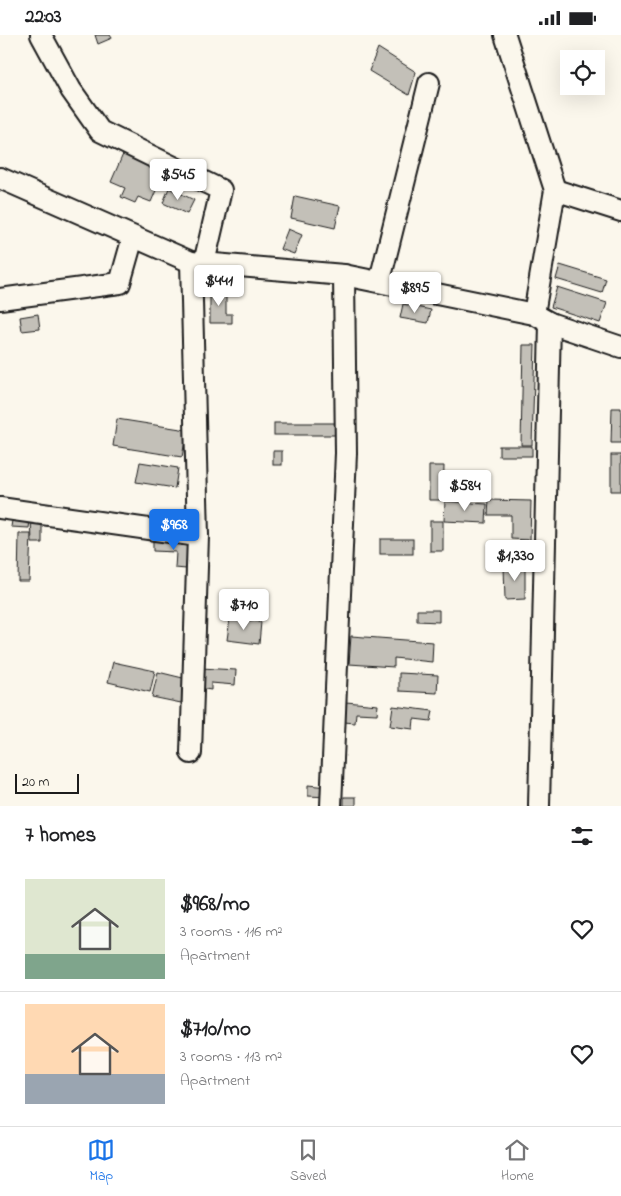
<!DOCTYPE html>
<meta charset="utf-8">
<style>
body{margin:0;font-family:"Indie Flower",sans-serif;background:#f2f2f2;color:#202124;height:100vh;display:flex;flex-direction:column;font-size:19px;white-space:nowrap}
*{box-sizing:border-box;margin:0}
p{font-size:16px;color:#757577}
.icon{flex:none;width:28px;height:28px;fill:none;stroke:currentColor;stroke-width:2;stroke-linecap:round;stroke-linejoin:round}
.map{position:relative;height:771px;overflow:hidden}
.drawer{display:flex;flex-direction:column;background:#fff;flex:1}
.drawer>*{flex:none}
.tools{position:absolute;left:560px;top:15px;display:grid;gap:10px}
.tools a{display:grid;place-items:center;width:45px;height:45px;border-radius:0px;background:#fff;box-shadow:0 5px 20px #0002;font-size:25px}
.scale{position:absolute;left:15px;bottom:12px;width:64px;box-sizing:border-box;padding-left:5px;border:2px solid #1c1c1c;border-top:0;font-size:14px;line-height:18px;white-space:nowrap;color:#1c1c1c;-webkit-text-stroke:4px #fbf7ec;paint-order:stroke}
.price{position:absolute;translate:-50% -42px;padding:0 11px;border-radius:5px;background:#fff;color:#222;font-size:16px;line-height:32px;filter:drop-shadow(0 1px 2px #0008)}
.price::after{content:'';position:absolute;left:50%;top:30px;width:15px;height:11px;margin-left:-8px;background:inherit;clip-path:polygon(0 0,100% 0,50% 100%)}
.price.on{background:#1a73e8;color:#fff}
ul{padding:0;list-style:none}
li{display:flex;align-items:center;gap:15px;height:125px;padding:0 25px}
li+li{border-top:1px solid #e0e0e0}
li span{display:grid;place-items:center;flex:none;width:140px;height:100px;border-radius:0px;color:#555}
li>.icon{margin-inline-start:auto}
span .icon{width:60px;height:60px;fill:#fffc;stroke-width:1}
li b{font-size:21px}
h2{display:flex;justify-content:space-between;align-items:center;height:60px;padding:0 25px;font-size:21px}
.status{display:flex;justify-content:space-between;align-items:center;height:35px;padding:0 25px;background:#fff;direction:ltr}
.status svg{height:14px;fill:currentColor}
.tabs{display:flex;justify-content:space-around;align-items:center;height:70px;border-top:1px solid #e0e0e0;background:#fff;font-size:14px;color:#757577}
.tabs a{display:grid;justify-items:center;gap:2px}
.tabs .on{color:#1a73e8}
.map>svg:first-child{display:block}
.building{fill:#c3c0b8;stroke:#1c1c1c}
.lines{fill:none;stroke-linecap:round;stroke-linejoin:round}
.street-casing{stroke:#1c1c1c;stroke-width:24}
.street{stroke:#fbf7ec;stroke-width:20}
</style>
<div class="status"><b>22:03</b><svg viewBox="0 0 49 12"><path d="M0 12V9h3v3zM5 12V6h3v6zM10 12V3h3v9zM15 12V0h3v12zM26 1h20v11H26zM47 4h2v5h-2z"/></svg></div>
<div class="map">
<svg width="621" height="771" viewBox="0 0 621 771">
<rect width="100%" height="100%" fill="#fbf7ec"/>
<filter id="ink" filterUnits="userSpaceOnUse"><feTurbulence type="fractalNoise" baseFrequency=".02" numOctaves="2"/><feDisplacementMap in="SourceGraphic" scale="10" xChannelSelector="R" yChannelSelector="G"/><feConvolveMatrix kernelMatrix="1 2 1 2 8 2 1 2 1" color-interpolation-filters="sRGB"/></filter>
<g filter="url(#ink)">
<!-- building -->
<g class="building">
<polygon points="95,0 110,0 112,3 98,9"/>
<polygon points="378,13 416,37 409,60 369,36"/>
<polygon points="124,117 164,137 151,167 138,162 135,168 121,162 125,153 111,147"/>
<polygon points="169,153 194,165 187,179 163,168"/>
<polygon points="295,161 340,171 335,193 291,183"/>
<polygon points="288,194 302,200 294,219 280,214"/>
<polygon points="560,230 606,244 602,258 556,244"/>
<polygon points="557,252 607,268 600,288 551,272"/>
<polygon points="210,254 226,254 226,279 232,279 232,288 210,288"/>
<polygon points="403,269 431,275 428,288 400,283"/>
<polygon points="38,279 40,294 22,296 20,282"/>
<polygon points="523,310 535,310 532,410 521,410"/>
<polygon points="612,373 621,373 621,408 611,408"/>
<polygon points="117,384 187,395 182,422 113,411"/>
<rect x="274" y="388" width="67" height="12"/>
<rect x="499" y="411" width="33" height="10"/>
<rect x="273" y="416" width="9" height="14"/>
<rect x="611" y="420" width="10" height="36"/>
<polygon points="140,427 178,433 175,453 136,447"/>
<polygon points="429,431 444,431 443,465 429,465"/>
<polygon points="489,465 531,466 530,505 511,504 511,480 488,480"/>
<polygon points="445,466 487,469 486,488 444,486"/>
<polygon points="13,479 31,480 29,493 11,492"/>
<polygon points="31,480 42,480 42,508 32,508"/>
<rect x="430" y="486" width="13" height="30"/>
<polygon points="19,499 31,499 29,546 18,546"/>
<rect x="380" y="504" width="33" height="15"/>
<polygon points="153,505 188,507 186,534 175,533 176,517 153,516"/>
<polygon points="525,530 525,564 505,565 504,531"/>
<polygon points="417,575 439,575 439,587 417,586"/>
<polygon points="230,583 261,587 259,609 227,605"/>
<polygon points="351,601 433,607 432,627 394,623 394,632 349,629"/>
<polygon points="113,627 155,636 150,657 108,647"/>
<polygon points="201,633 236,635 235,650 211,648 211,655 199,653"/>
<polygon points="158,637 187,644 181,668 152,662"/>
<polygon points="399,638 438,640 437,658 399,656"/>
<polygon points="346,667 378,670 377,679 356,678 355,688 344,687"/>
<polygon points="393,671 433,676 431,686 414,684 413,694 390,691"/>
<polygon points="308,750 327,752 327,762 308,761"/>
<rect x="344" y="762" width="12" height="9"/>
</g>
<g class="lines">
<!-- street casing -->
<g class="street-casing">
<g id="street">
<polyline points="41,0 71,55 100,96 221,155 204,228"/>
<polyline points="505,0 555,155 534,279"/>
<polyline points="0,143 191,227 344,240 534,279 550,288 621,312"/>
<polyline points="555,155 621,176"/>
<polyline points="191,227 198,501 191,718"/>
<polyline points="380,245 429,48"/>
<polyline points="0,264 120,248 133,202"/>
<polyline points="0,473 198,501"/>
<polyline points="331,771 346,418 344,240"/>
<polyline points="539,771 550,288"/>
</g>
</g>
<!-- street -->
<use href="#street" class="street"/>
</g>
</g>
</svg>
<div class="tools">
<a><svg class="icon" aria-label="locate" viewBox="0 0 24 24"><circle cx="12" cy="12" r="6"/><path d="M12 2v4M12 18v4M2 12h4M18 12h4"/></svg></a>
</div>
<div class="scale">20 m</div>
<b class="price" style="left:178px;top:166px">$545</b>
<b class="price" style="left:219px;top:272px">$441</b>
<b class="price" style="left:415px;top:279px">$895</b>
<b class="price" style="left:465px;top:477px">$584</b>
<b class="price on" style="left:174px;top:516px">$968</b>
<b class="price" style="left:515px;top:547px">$1,330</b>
<b class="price" style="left:244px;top:596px">$710</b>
</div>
<section class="drawer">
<h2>7 homes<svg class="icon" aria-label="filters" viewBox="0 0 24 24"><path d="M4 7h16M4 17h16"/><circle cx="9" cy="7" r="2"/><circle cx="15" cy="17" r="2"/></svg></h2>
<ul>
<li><span style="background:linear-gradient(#dfe7d0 75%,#7fa58c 0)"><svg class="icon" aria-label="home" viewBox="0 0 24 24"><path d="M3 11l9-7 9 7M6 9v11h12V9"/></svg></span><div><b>$968/mo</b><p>3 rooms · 116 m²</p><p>Apartment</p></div><svg class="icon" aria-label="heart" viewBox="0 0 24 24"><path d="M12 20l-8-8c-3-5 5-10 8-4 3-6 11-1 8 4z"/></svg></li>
<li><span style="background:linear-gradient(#ffd9b3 70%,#9aa5b1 0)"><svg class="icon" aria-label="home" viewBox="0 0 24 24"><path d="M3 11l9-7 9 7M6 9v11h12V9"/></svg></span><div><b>$710/mo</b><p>3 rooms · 113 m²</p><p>Apartment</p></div><svg class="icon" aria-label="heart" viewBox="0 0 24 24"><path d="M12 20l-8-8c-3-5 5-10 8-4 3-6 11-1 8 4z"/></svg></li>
</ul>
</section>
<nav class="tabs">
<a class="on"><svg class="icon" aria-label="map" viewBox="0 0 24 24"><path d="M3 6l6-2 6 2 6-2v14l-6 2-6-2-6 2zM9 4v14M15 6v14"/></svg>Map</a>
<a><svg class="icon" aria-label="saved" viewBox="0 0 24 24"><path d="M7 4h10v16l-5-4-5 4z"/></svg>Saved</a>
<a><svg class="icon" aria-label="home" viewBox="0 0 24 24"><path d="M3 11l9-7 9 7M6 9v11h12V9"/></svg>Home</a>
</nav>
